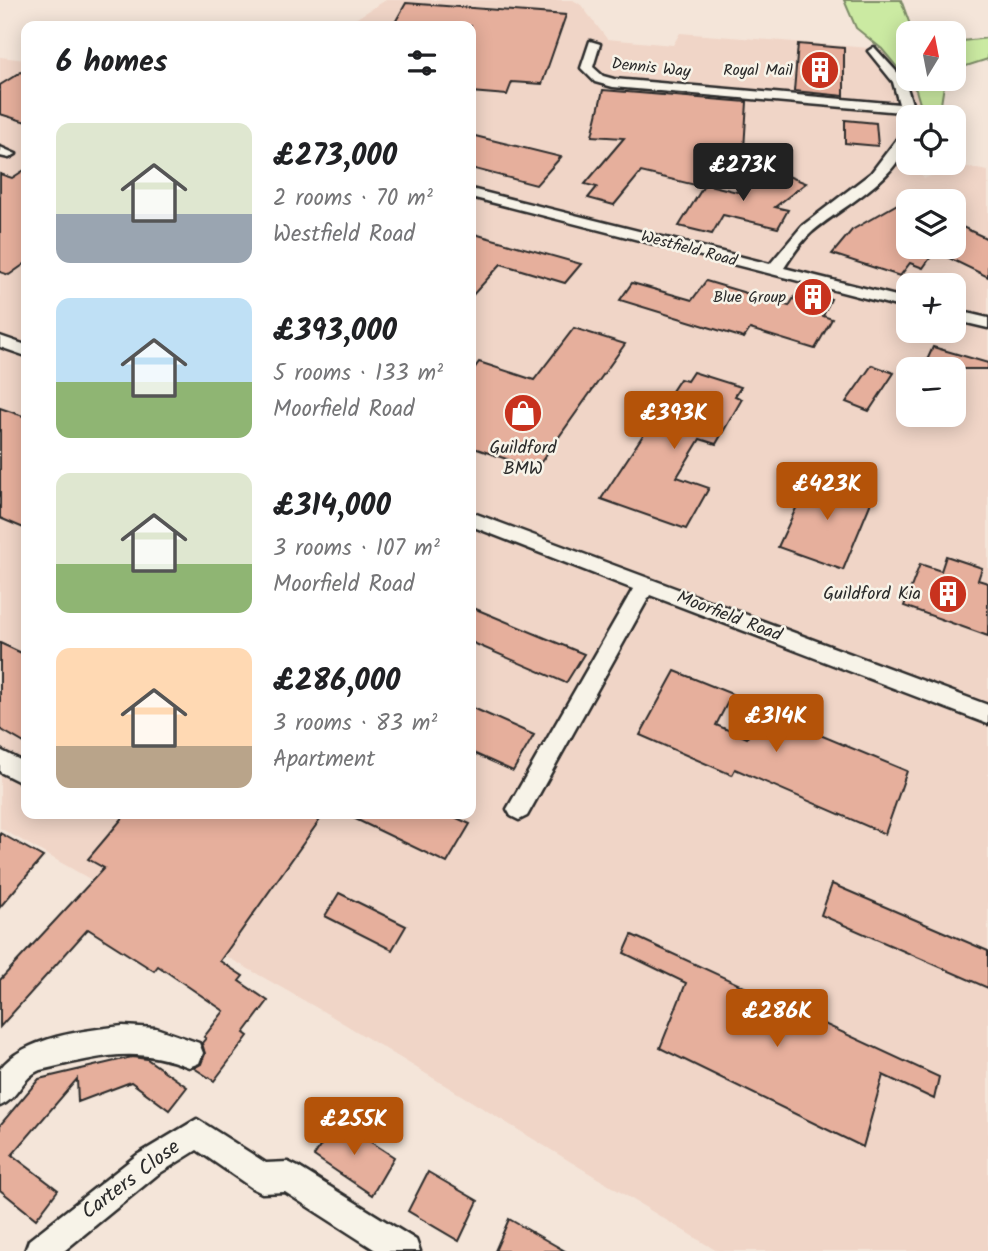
<!DOCTYPE html>
<meta charset="utf-8">
<style>
body{margin:0;font-family:Kalam,sans-serif;background:#f6f6f6;color:#202124;height:100vh;display:flex;flex-direction:column;font-size:26px;white-space:nowrap}
*{box-sizing:border-box;margin:0}
p{font-size:23px;color:#757577}
.icon{flex:none;width:38px;height:38px;fill:none;stroke:currentColor;stroke-width:2;stroke-linecap:round;stroke-linejoin:round}
.map{position:relative;flex:1;overflow:hidden}
.details{position:absolute;left:21px;top:21px;width:455px;height:798px;display:flex;flex-direction:column;background:#fff;border-radius:14px;box-shadow:0 4px 18px #0003}
.details>*{flex:none}
.needle{width:46px;rotate:10deg}
.fabs{position:absolute;left:896px;top:21px;display:grid;gap:14px}
.fabs a{display:grid;place-items:center;width:70px;height:70px;border-radius:14px;background:#fff;box-shadow:0 4px 18px #0003;font-size:35px}
.price{position:absolute;translate:-50% -60px;padding:0 16px;border-radius:7px;background:#b45309;color:#fff;font-size:23px;line-height:46px;filter:drop-shadow(0 2px 4px #0008)}
.price::after{content:'';position:absolute;left:50%;top:42px;width:21px;height:16px;margin-left:-10px;background:inherit;clip-path:polygon(0 0,100% 0,50% 100%)}
.price.current{background:#222;color:#fff}
ul{padding:0;list-style:none}
li{display:flex;align-items:center;gap:21px;height:175px;padding:0 35px}
li span{display:grid;place-items:center;flex:none;width:196px;height:140px;border-radius:14px;color:#555}
li>.icon{margin-inline-start:auto}
span .icon{width:84px;height:84px;fill:#fffc;stroke-width:1}
li b{font-size:30px}
h2{display:flex;justify-content:space-between;align-items:center;height:84px;padding:0 35px;font-size:30px}
.map>svg:first-child{display:block}
.built{fill:#f0d5c7;fill-rule:evenodd}
.green{fill:#cbeaa2;stroke:#7b8a66;stroke-width:2}
.building{fill:#e6af9c;stroke:#2b2b2b;stroke-width:2}
.lines{fill:none;stroke-linecap:round;stroke-linejoin:round}
.minor-casing{stroke:#2b2b2b;stroke-width:5}
.minor{fill:#f7f3e8;fill-rule:evenodd}
.labels{text-anchor:middle;dominant-baseline:central;stroke-width:5;stroke-linejoin:round;paint-order:stroke}
.far-street-label{font-size:16px;fill:#2b2b2b;stroke:#f7f3e8}
.far-poi-label{font-size:16px;fill:#2b2b2b;stroke:#f7f3e8;text-anchor:end}
.poi-label{font-size:18px;fill:#2b2b2b;stroke:#f7f3e8}
.street-label{font-size:18px;fill:#2b2b2b;stroke:#f7f3e8}
.near-street-label{font-size:21px;fill:#2b2b2b;stroke:#f7f3e8}
</style>
<div class="map">
<svg width="988" height="1251" viewBox="0 0 988 1251">
<rect width="100%" height="100%" fill="#f4e5d9"/>
<filter id="ink" filterUnits="userSpaceOnUse"><feTurbulence type="fractalNoise" baseFrequency=".0143" numOctaves="2"/><feDisplacementMap in="SourceGraphic" scale="14" xChannelSelector="R" yChannelSelector="G"/><feConvolveMatrix kernelMatrix="1 2 1 2 8 2 1 2 1" color-interpolation-filters="sRGB"/></filter>
<g filter="url(#ink)">
<!-- built -->
<path class="built" d="M 386,0 L 573,0 L 581,5 L 607,39 L 673,45 L 680,33 L 882,49 L 916,90 L 924,117 L 908,117 L 907,163 L 925,178 L 960,166 L 988,171 L 988,1251 L 717,1251 L 333,1017 L 0,828 L 0,57 L 26,60 L 26,814 L 471,814 L 471,26 L 344,26 ZM 908,201 L 954,201 L 954,247 L 908,247 ZM 908,285 L 954,285 L 954,331 L 908,331 ZM 908,369 L 954,369 L 954,415 L 908,415 Z"/>
<!-- green -->
<g class="green">
<polygon points="844,0 901,0 913,33 908,33 908,79 945,79 939,117 924,117 916,90 882,49 856,28"/>
<polygon points="988,38 988,59 954,70 954,42"/>
</g>
<!-- building -->
<g class="building">
<polygon points="406,3 566,15 542,84 512,82 507,95 471,92 471,26 393,26"/>
<polygon points="798,44 844,48 844,96 794,91"/>
<polygon points="26,69 26,122 0,114 0,85"/>
<polygon points="603,90 747,102 744,149 724,147 695,185 641,172 614,205 588,198 597,187 585,184 624,138 592,136"/>
<polygon points="845,120 876,123 878,146 845,143"/>
<polygon points="471,135 561,157 536,185 471,168"/>
<polygon points="767,168 806,183 775,207 788,210 778,228 723,215 712,234 679,226 705,184 737,192"/>
<polygon points="26,169 26,263 9,275 0,272 0,174 12,178"/>
<polygon points="908,198 908,247 954,247 954,223 988,239 988,277 935,251 923,268 910,263 900,276 832,254 852,230"/>
<polygon points="471,233 581,264 565,283 501,264 471,297"/>
<polygon points="706,281 789,306 798,291 831,299 823,316 832,319 815,349 750,329 744,338 620,300 632,283 692,300"/>
<polygon points="574,328 625,344 536,469 471,447 471,373 479,362 534,380"/>
<polygon points="933,347 988,363 988,369 923,369"/>
<polygon points="872,365 894,373 869,411 846,402"/>
<polygon points="693,372 741,387 735,396 742,399 716,444 700,439 677,477 709,488 686,529 601,499 680,379 687,381"/>
<polygon points="0,408 26,417 26,529 0,518"/>
<polygon points="811,476 874,495 843,570 778,547"/>
<polygon points="946,556 982,568 978,580 988,583 988,636 904,606 920,564 941,571"/>
<polygon points="471,607 584,654 566,683 471,642"/>
<polygon points="0,643 26,655 26,744 0,729"/>
<polygon points="675,671 732,694 716,725 747,738 760,710 907,771 885,834 735,769 732,775 640,735"/>
<polygon points="471,707 534,735 513,771 471,752"/>
<polygon points="126,814 324,814 220,961 243,976 239,981 268,1001 244,1033 248,1036 214,1081 194,1068 201,1064 205,1054 202,1043 206,1038 204,1037 224,1011 158,966 154,971 88,929 0,1027 0,980 104,868 88,859"/>
<polygon points="345,814 448,814 470,824 447,863"/>
<polygon points="0,833 43,857 0,907"/>
<polygon points="832,884 988,951 988,988 821,915"/>
<polygon points="339,893 406,926 392,950 325,916"/>
<polygon points="632,935 939,1077 934,1099 883,1075 863,1147 660,1048 686,983 624,953"/>
<polygon points="132,1057 147,1059 187,1087 169,1110 131,1082 78,1102 77,1079 12,1155 58,1190 36,1219 0,1190 0,1125 39,1079"/>
<polygon points="337,1120 394,1157 372,1195 314,1156"/>
<polygon points="428,1172 478,1201 459,1241 408,1211"/>
<polygon points="509,1219 565,1251 495,1251"/>
</g>
<g class="lines">
<!-- minor casing -->
<g class="minor-casing">
<g id="minor">
<polygon points="590,41 600,44 593,67 603,76 614,79 899,104 893,82 868,51 874,47 905,81 916,117 908,117 908,121 901,112 613,87 595,82 581,68"/>
<path d="M 908,130 C 910,174 840,207 811,233 C 800,243 792,256 784,268 L 908,299 L 908,309 L 471,197 L 471,189 L 770,264 L 802,226 L 871,173 L 903,131 Z"/>
<polygon points="0,147 16,154 9,158 0,156"/>
<polygon points="954,310 988,318 988,328 954,320"/>
<polygon points="0,336 26,345 26,356 0,347"/>
<polygon points="471,512 988,705 988,724 650,595 527,816 519,820 511,816 507,809 511,802 633,589 471,526"/>
<polygon points="0,750 26,763 26,785 0,772"/>
<path d="M 123,1026 L 156,1028 L 199,1043 L 203,1053 L 199,1063 L 189,1067 C 133,1044 95,1058 40,1070 C 22,1077 18,1099 0,1106 L 0,1069 C 24,1037 85,1030 123,1026 Z"/>
<polygon points="197,1119 266,1163 288,1162 298,1167 416,1240 420,1251 377,1251 285,1192 262,1193 252,1188 197,1150 157,1175 64,1251 25,1251 29,1240 137,1155"/>
</g>
</g>
<!-- minor -->
<use href="#minor" class="minor"/>
</g>
</g>
<!-- icons -->
<defs>
<g id="building-disc" transform="scale(2.0125)"><circle r="9.5" fill="#c8321e" stroke="#f7f3e8"/><path d="M-4-6H4V6H1V3H-1V6H-4ZM-2.5-4.3h1.7v1.8h-1.7ZM.8-4.3h1.7v1.8H.8ZM-2.5-1h1.7V.8h-1.7ZM.8-1h1.7V.8H.8Z" fill="#fff"/></g>
<g id="shop-disc" transform="scale(2.0125)"><circle r="9.5" fill="#c8321e" stroke="#f7f3e8"/><path d="M-5-2.5h2.3a2.7 3.5 0 0 1 5.4 0H5L5.5 6h-11ZM-1.5-2.5h3a1.5 2.3 0 0 0-3 0Z" fill="#fff"/></g>
</defs>
<g fill-rule="evenodd">
<use href="#building-disc" x="820" y="70"/>
<use href="#building-disc" x="813" y="297"/>
<use href="#shop-disc" x="523" y="413"/>
<use href="#building-disc" x="948" y="594"/>
</g>
<g class="labels">
<!-- far-street labels -->
<g class="far-street-label">
<text transform="translate(651 68) rotate(6)">Dennis Way</text>
<text transform="translate(689 249) rotate(15)">Westfield Road</text>
</g>
<!-- far-poi labels -->
<g class="far-poi-label">
<text x="793" y="70">Royal Mail</text>
<text x="786" y="297">Blue Group</text>
</g>
<!-- poi labels -->
<g class="poi-label">
<text x="523" y="448">Guildford<tspan x="523" dy="21">BMW</tspan></text>
<text x="921" y="594" text-anchor="end">Guildford Kia</text>
</g>
<!-- street labels -->
<g class="street-label">
<text transform="translate(729 617) rotate(21)">Moorfield Road</text>
</g>
<!-- near-street labels -->
<g class="near-street-label">
<text transform="translate(131 1180) rotate(-37)">Carters Close</text>
</g>
</g>
</svg>
<div class="fabs">
<a><svg class="needle" viewBox="-14 -14 28 28"><path d="M0-13l5 13h-10z" fill="#e53935"/><path d="M0 13l5-13h-10z" fill="#757577"/></svg></a>
<a><svg class="icon" aria-label="locate" viewBox="0 0 24 24"><circle cx="12" cy="12" r="6"/><path d="M12 2v4M12 18v4M2 12h4M18 12h4"/></svg></a>
<a><svg class="icon" aria-label="layers" viewBox="0 0 24 24"><path d="M12 4l9 5-9 5-9-5zM3 14l9 5 9-5"/></svg></a>
<a>+</a>
<a>−</a>
</div>
<b class="price current" style="left:743px;top:203px">£273K</b>
<b class="price" style="left:674px;top:451px">£393K</b>
<b class="price" style="left:827px;top:522px">£423K</b>
<b class="price" style="left:776px;top:754px">£314K</b>
<b class="price" style="left:777px;top:1049px">£286K</b>
<b class="price" style="left:354px;top:1157px">£255K</b>
<section class="details">
<h2>6 homes<svg class="icon" aria-label="filters" viewBox="0 0 24 24"><path d="M4 7h16M4 17h16"/><circle cx="9" cy="7" r="2"/><circle cx="15" cy="17" r="2"/></svg></h2>
<ul>
<li><span style="background:linear-gradient(#dfe7d0 65%,#9aa5b1 0)"><svg class="icon" aria-label="home" viewBox="0 0 24 24"><path d="M3 11l9-7 9 7M6 9v11h12V9"/></svg></span><div><b>£273,000</b><p>2 rooms · 70 m²</p><p>Westfield Road</p></div></li>
<li><span style="background:linear-gradient(#bfe0f5 60%,#8fb573 0)"><svg class="icon" aria-label="home" viewBox="0 0 24 24"><path d="M3 11l9-7 9 7M6 9v11h12V9"/></svg></span><div><b>£393,000</b><p>5 rooms · 133 m²</p><p>Moorfield Road</p></div></li>
<li><span style="background:linear-gradient(#dfe7d0 65%,#8fb573 0)"><svg class="icon" aria-label="home" viewBox="0 0 24 24"><path d="M3 11l9-7 9 7M6 9v11h12V9"/></svg></span><div><b>£314,000</b><p>3 rooms · 107 m²</p><p>Moorfield Road</p></div></li>
<li><span style="background:linear-gradient(#ffd9b3 70%,#b9a48a 0)"><svg class="icon" aria-label="home" viewBox="0 0 24 24"><path d="M3 11l9-7 9 7M6 9v11h12V9"/></svg></span><div><b>£286,000</b><p>3 rooms · 83 m²</p><p>Apartment</p></div></li>
</ul>
</section>
</div>
